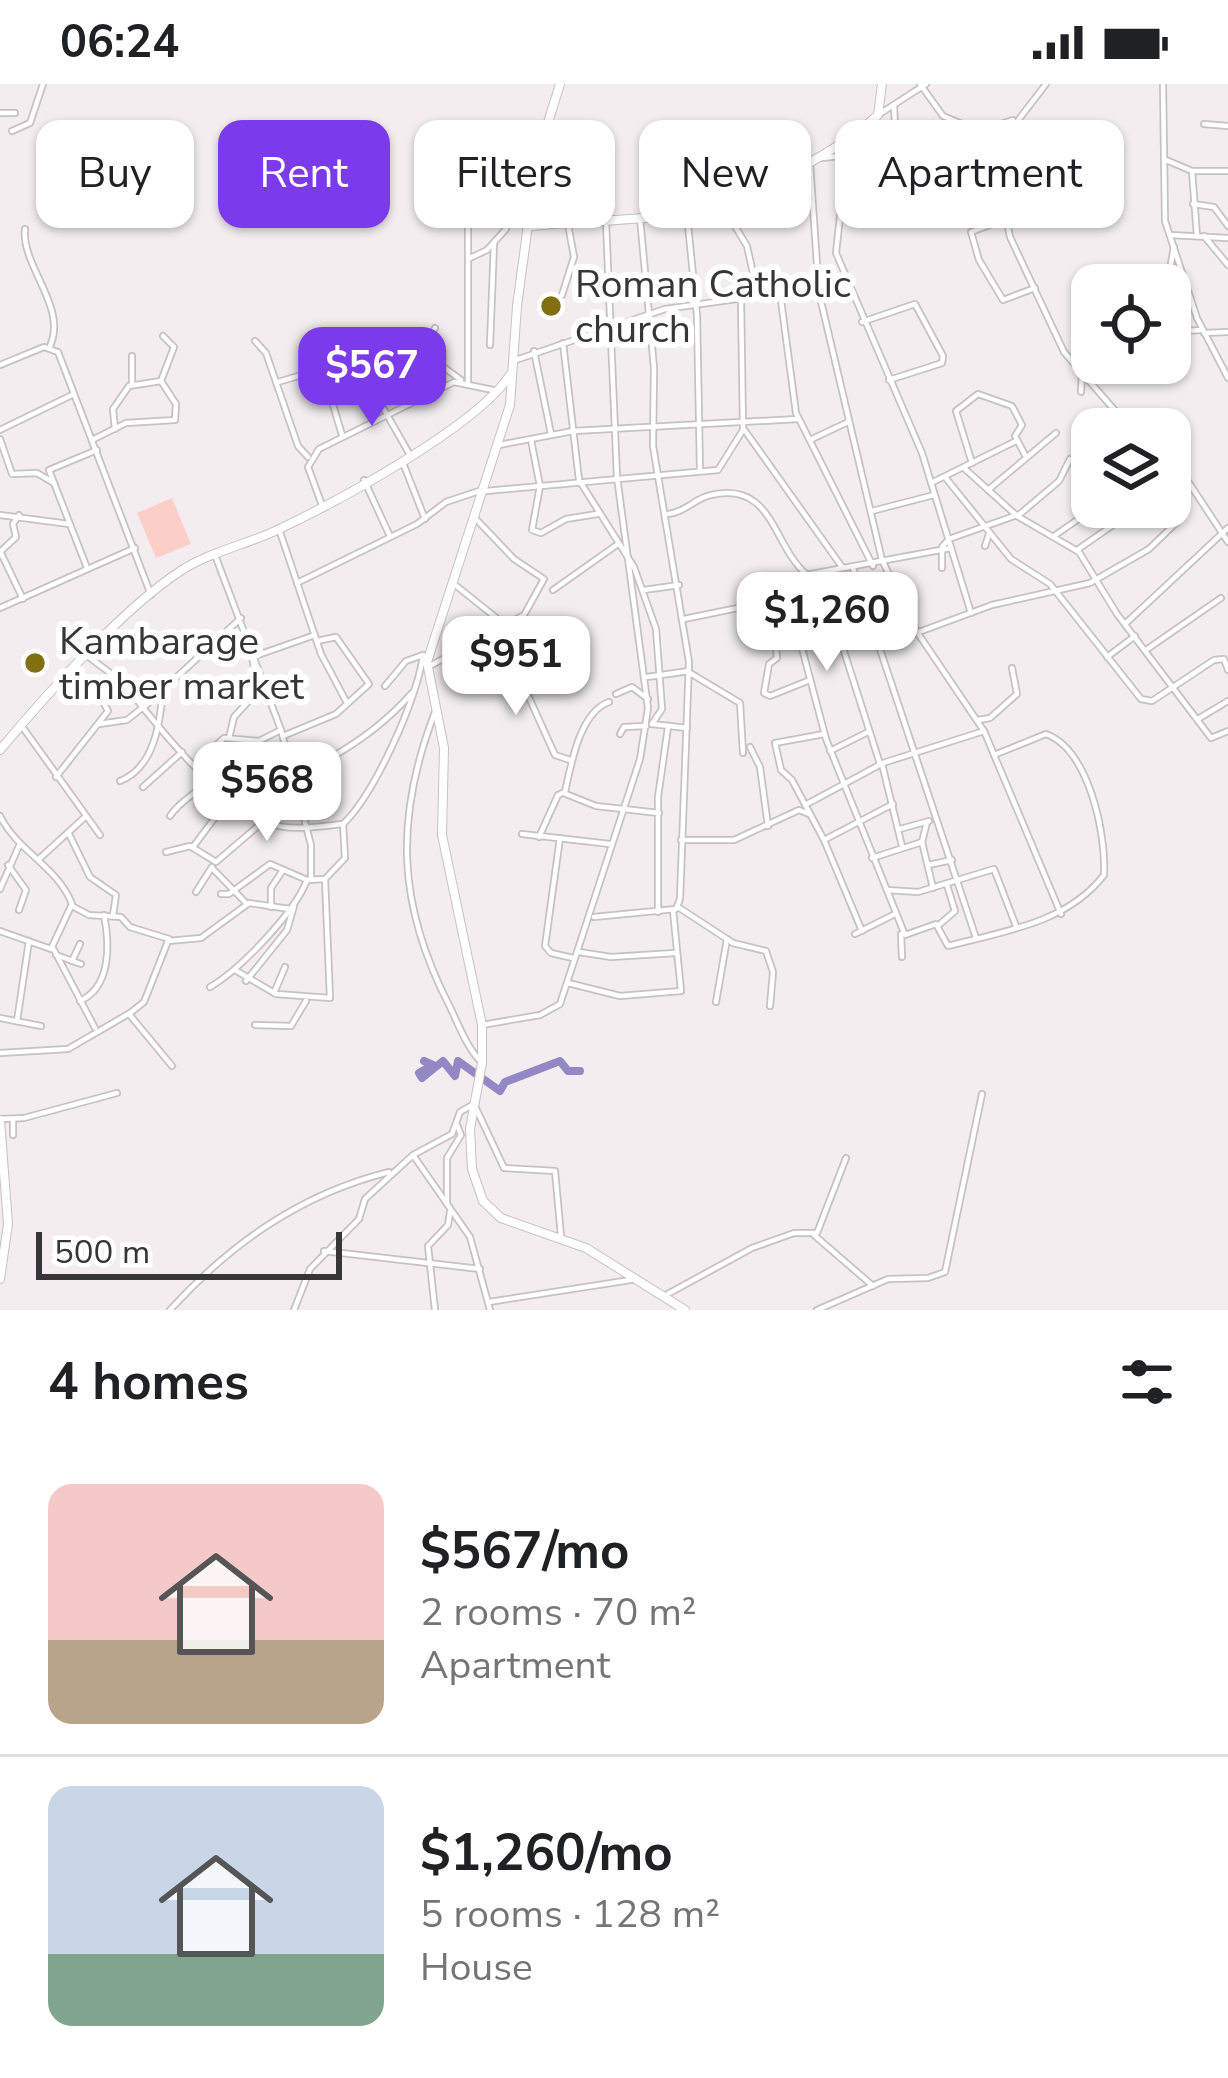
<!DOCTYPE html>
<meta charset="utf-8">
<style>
body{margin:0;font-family:"Nunito Sans",sans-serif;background:#f2f2f2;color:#202124;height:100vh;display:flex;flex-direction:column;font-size:45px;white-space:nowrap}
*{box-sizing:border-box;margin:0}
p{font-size:39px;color:#757577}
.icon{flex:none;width:66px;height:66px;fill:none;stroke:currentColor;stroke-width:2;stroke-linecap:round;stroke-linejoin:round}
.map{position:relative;height:1226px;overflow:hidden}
.details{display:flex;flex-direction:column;background:#fff;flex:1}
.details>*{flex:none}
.banner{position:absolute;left:36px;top:36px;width:1158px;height:108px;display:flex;gap:24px}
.controls{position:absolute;left:1071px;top:180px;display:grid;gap:24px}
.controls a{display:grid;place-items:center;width:120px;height:120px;border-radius:24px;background:#fff;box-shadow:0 3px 9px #0004;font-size:60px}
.scale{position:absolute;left:36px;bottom:30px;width:306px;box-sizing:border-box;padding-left:12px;border:6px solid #373537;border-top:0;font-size:33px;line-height:42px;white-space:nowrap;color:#373537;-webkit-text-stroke:9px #fff;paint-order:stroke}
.price{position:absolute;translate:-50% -102px;padding:0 27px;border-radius:24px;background:#fff;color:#222;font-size:39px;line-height:78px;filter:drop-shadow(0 3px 6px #0008)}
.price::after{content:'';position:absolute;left:50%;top:72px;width:36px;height:27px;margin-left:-18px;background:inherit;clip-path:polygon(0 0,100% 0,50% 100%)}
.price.active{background:#7c3aed;color:#fff}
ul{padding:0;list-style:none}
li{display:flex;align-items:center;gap:36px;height:300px;padding:0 48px}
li+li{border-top:3px solid #e0e0e0}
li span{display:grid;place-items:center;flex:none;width:336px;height:240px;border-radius:24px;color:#555}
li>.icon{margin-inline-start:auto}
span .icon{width:144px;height:144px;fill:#fffc;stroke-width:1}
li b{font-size:51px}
h2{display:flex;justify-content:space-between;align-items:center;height:144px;padding:0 48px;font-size:51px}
.chip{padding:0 42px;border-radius:24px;background:#fff;box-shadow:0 3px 9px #0004;font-size:42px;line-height:108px}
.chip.active{background:#7c3aed;color:#fff}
.status{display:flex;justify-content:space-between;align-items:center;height:84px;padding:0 60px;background:#fff;direction:ltr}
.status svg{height:33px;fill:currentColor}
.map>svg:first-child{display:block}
.green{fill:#fdcec8}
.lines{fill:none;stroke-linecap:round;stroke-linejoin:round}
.river{stroke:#9487c3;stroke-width:8}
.street-casing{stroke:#c7c1c5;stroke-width:8}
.secondary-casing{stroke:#c7c1c5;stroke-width:10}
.street{stroke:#fff;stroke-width:4.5}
.secondary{stroke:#fff;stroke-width:8}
.poi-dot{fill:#827010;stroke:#fff;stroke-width:4.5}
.labels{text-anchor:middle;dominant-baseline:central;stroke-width:12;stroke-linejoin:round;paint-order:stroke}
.poi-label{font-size:39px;fill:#373537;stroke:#fff;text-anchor:start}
</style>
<div class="status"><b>06:24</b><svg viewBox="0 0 49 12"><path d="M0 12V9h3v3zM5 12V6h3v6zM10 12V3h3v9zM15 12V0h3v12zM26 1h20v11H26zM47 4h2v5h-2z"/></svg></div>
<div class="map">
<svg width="1228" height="1226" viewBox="0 0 1228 1226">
<rect width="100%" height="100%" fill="#f3edf0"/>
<!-- green -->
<polygon class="green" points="172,414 191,460 156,474 137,429"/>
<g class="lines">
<!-- river -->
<polyline class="river" points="424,977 433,981 419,989 422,994 443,977 455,992 458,977 500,1007 505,998 560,977 568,987 580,987"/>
<!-- street casing -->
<g class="street-casing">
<g id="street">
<polyline points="920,0 943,32 981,48 994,64"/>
<polyline points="1046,0 993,69 1010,153 1064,268 1131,345"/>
<polyline points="1163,0 1165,137 1197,234 1228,294"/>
<polyline points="894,22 896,64"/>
<polyline points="0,29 15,29"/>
<polyline points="878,31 926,0"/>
<polyline points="1204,40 1228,42"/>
<polyline points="12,47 30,39 43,0"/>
<polyline points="861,47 843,105 836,169 922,369 971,529"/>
<polyline points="979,47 1013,36"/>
<polyline points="822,74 892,66 932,46 969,45"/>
<polyline points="1166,76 1192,87 1228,87"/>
<polyline points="810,80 819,209 882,476 917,548 984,647 1061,830"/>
<polyline points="1192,87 1197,152"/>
<polyline points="721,119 747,162 758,212"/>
<polyline points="1193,120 1214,123 1228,142"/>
<polyline points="687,131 697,231 700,387"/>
<polyline points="1006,135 971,148 979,176 1003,216 1035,204"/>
<polyline points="468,136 468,299"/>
<path d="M 25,145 C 21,182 68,223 50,262"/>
<polyline points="1170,151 1228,154"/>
<polyline points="1204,152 1228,181"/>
<polyline points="470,174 487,166 506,145"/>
<polyline points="1167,201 1174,163"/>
<polyline points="780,209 796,329 873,482"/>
<polyline points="562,211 574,173 568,140"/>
<polyline points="741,216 743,344 842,483"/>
<polyline points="862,238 915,220 943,272 942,279 889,296"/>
<polyline points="1170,248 1202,246"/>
<polyline points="1204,249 1228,248"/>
<polyline points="255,257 266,269 298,362 308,373"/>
<polyline points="563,259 579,396 634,483 656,545 662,625 652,640"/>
<polyline points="490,261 494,159"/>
<polyline points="422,267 461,296"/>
<polyline points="534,267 551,350"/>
<polyline points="513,277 665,225 780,209 843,193"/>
<polyline points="0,281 44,263 58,268 151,511"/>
<polyline points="322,284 342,351"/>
<polyline points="278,298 339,280"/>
<polyline points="132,299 132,272"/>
<polyline points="370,301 410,371"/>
<polyline points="1081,308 1082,288"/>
<path d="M 331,314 C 371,303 416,282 435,244"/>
<polyline points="115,345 113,325 129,302 161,297"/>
<polyline points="0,346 74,310"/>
<polyline points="0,355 12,390 37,389 54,399"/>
<polyline points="92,356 126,339 175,336 176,320 161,297 174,263 163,252"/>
<polyline points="531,356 540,402 532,446 541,449 566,435 597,430"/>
<polyline points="810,356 848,338"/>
<polyline points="499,361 573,347 798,335"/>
<polyline points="1170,370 1228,458"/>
<polyline points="403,379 425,435"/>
<polyline points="972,379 956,327 978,310 1012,322 1022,341 1015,352 1025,371"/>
<polyline points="964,384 1017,432 1079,468 1117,530 1211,654 1228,647"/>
<polyline points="945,393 1011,475 1050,500 1141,615 1152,617 1214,576 1224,575 1228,586"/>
<polyline points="364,396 389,450"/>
<polyline points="931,399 1016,357"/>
<polyline points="988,406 1056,349"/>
<polyline points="486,407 718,386 743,346"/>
<polyline points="322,421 308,383 319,365 454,298 493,306"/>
<polyline points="872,427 934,411"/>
<path d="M 668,430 C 686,428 695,414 711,411 C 773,397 772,460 806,490"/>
<polyline points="0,431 69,440"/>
<polyline points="279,445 321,570 347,619"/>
<polyline points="1054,452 1096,423"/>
<polyline points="985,462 989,450"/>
<path d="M 951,464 L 795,493 L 785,500 L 826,655 L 905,851 L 936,840 L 948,862 C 1005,847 1067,839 1104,791 C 1106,749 1089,666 1046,650 L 994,671"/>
<polyline points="1077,466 1139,423"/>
<polyline points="0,467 23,515"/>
<polyline points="0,468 16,453 13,440 19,431"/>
<polyline points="215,471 281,646 311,761 311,796"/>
<polyline points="87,484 49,386 97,366"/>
<polyline points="853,484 976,854"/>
<polyline points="942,484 942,463 949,455 1020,430 1059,397 1070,375"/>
<polyline points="819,489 880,680"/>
<polyline points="297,499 417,440 446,418 479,407"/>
<polyline points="785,499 770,504 777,574 769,580 764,609 770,612 810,596"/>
<polyline points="454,500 504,540"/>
<polyline points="553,506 618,460"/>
<polyline points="644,506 679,501"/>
<polyline points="0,524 135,464"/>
<polyline points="684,535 772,517"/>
<polyline points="1125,540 1228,444"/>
<polyline points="498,545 555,671 570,676"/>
<polyline points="881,562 992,521 1090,499 1149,465 1178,437 1181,426"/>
<polyline points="1146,566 1221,514"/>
<path d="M 87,571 C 100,583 119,593 129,606 C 166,653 215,714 269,739 C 290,748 320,742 343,740 C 374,711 418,614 423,571"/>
<polyline points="255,572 315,551"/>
<polyline points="1107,573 1135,552"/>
<polyline points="428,583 524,531 544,495 514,475 475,434"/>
<polyline points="690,589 740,619 743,669"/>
<polyline points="647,593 689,587"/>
<polyline points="385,602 406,577 423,571"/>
<polyline points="616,610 632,603 648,615"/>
<polyline points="144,623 241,534"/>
<path d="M 435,628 C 394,735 397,821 450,923 C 459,942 467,964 482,979"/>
<polyline points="1198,635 1228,617"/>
<polyline points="978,636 990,634 1017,610 1012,584"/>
<polyline points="99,640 127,636 142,624"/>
<polyline points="652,640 687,644"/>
<polyline points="21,641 100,751"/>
<polyline points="620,650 624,643 646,642"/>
<polyline points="824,650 775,659 781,686 792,696 824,756 862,847"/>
<polyline points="283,652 336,630 369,600 336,553 317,557"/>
<polyline points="229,654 234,633 258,607 252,572"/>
<polyline points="750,663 760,683 768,742"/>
<polyline points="830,667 868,648"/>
<polyline points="196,680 224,654 259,657 279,647"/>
<polyline points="882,680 902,762"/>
<polyline points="56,693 108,627 100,612 113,594"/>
<path d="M 120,697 C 154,684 160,640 163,606"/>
<polyline points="143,703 182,668"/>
<path d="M 226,708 C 295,701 367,660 412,609"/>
<polyline points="566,710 596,722 659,729"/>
<polyline points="807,720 883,679 984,647"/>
<path d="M 0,732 C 17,767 58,783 72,820 L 51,865 L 0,847"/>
<path d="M 170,732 C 182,714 200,709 210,693"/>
<polyline points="927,738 922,758 933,804"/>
<polyline points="900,745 929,737"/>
<polyline points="69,750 90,793 116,811 113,831"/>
<polyline points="522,750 610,760"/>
<path d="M 539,753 L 558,711 L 565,708 C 571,680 580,628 609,618"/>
<polyline points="560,754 545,862 551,869 573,874"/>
<polyline points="681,756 734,756 799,726 809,730"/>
<polyline points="824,756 893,720"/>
<polyline points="193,763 231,712"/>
<polyline points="166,768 190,762 216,778 264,737"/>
<polyline points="872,774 922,758"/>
<polyline points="39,775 85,733"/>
<polyline points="8,781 26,806 19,826"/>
<polyline points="928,781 952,776"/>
<polyline points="212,784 245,818"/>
<polyline points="0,805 19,762"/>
<polyline points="887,806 918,808 994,785 1016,842"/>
<polyline points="196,808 212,783"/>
<polyline points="221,810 229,810 270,780 307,796 325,795 345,774 343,740"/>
<polyline points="72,822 89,831 121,833 130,843 169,855"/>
<polyline points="271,823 271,804 283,786"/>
<polyline points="678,823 733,859 766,867 773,888 770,922"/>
<polyline points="658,828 658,713 668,643"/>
<polyline points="594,833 676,825 680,815 689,578 653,362 654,284 640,134"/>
<polyline points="940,840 955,827 947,801"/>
<polyline points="855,850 893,831"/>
<polyline points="901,850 902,873"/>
<polyline points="53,864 95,944"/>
<polyline points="579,868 611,873 675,869"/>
<polyline points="56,871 81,880"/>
<polyline points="72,877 80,860"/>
<polyline points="235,886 276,910 330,914 325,795"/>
<polyline points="246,897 287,846 294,822"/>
<polyline points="568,899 620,912 681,907 673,826"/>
<path d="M 210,903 C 241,885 295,828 307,796"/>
<polyline points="274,909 285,883"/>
<path d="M 80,917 C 111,903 110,861 104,831"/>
<polyline points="716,918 727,855"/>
<polyline points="129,930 172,982"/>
<polyline points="0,934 41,942"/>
<polyline points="17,937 29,857"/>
<polyline points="255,941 291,942 306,917"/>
<polyline points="482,941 540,931 560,920 640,675 648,624 617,393 606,138"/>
<polyline points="0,969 68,965 130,929 144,918 168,857 201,854 249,819 290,825"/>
<polyline points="0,1035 24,1034 117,1009"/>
<polyline points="13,1051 13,1035"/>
<polyline points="413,1071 470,1153 490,1226"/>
<polyline points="447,1120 447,1074 461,1051 457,1041"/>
<polyline points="814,1151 873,1202"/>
<polyline points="324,1167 480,1185"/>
<polyline points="664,1212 752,1164 794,1149 817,1149 846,1074"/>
<polyline points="489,1218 637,1195"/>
<path d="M 170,1226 C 231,1159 301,1110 389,1088"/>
<polyline points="294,1226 310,1185 359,1135 365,1115 413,1071 452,1050 460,1028 474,1020 504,1084 555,1087 561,1152"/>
<polyline points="435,1226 428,1162 448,1141 450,1128"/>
<polyline points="817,1226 888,1195 928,1194 945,1188 982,1010"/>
</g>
</g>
<!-- secondary casing -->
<g class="secondary-casing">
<g id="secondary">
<polyline points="560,0 537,74 517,222 510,321 427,578 444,664 442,751 482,941 482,979 470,1045 472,1085 483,1117 501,1134 586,1164 685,1226"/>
<path d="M 527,143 C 577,136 628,138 677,130 C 735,122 835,71 878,31 L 882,0"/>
<path d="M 0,666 C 45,612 124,523 182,486 C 210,468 245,461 275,447 C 335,419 476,343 510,291"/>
<polyline points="0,1036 8,1140 0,1195"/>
</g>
</g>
<!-- street -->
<use href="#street" class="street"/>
<!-- secondary -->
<use href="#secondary" class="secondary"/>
</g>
<!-- markers -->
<g class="poi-dot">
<circle cx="551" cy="222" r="12"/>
<circle cx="35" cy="579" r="12"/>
</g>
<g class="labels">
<!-- poi labels -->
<g class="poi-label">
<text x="575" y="200">Roman Catholic<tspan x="575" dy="45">church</tspan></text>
<text x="59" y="557">Kambarage<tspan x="59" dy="45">timber market</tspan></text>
</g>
</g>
</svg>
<div class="controls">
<a><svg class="icon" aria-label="locate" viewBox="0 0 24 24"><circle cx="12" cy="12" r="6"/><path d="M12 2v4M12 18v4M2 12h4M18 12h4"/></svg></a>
<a><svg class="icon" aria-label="layers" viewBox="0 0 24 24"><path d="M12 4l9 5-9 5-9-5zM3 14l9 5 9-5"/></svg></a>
</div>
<div class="scale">500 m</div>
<b class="price active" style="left:372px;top:345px">$567</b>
<b class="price" style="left:827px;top:590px">$1,260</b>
<b class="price" style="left:516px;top:634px">$951</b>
<b class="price" style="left:267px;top:760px">$568</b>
<div class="banner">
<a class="chip">Buy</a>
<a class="chip active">Rent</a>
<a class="chip">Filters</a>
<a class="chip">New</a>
<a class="chip">Apartment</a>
</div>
</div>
<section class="details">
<h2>4 homes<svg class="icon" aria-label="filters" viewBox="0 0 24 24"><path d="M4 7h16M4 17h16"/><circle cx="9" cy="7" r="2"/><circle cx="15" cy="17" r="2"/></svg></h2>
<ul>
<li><span style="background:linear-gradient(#f6c9c9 65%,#b9a48a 0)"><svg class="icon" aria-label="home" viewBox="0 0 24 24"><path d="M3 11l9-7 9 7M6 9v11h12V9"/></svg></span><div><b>$567/mo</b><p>2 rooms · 70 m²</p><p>Apartment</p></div></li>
<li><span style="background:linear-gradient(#c9d6e8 70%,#7fa58c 0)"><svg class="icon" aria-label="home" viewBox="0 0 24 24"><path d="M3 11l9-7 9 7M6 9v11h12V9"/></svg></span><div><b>$1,260/mo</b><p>5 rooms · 128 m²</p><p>House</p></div></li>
</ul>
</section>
